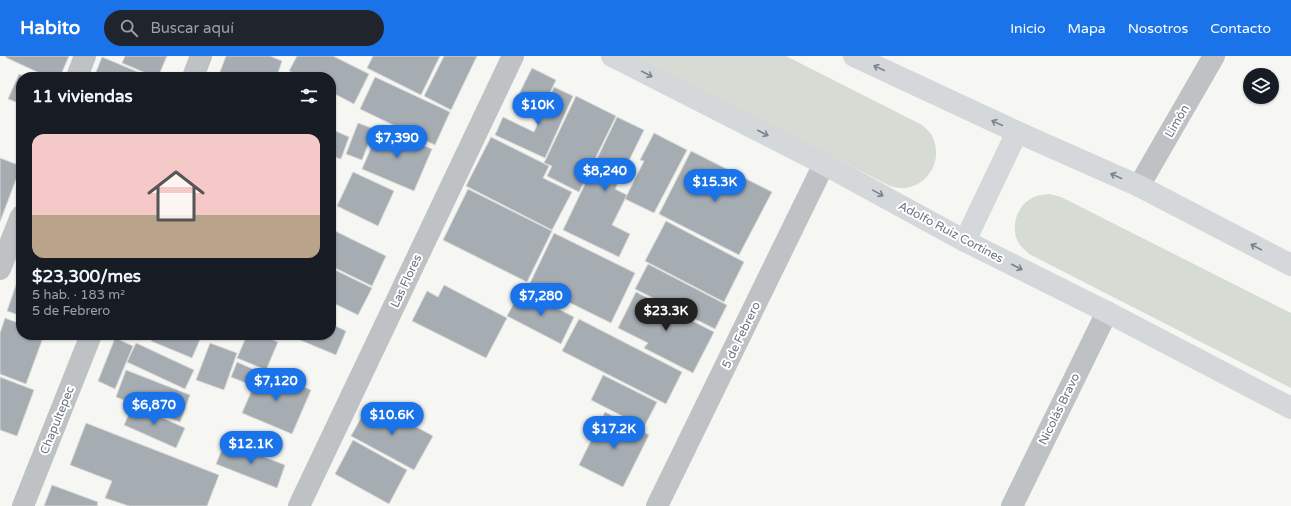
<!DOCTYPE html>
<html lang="es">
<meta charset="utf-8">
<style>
body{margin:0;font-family:"Varela Round",sans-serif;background:#20242c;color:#f1f3f6;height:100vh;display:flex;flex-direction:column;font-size:15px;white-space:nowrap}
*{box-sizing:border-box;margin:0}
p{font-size:13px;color:#9ea1a6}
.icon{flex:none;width:22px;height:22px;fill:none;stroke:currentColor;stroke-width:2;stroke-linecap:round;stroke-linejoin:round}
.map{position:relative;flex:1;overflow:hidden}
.sheet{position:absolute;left:16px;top:16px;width:320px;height:268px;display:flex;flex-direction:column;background:#171b24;border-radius:16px;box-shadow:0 1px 3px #0004}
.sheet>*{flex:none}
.fabs{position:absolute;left:1243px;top:12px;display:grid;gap:8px}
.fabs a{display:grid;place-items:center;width:36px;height:36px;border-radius:50%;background:#171b24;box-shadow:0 1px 3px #0004;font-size:20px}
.price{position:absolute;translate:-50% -34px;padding:0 9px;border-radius:14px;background:#1a73e8;color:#fff;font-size:13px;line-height:26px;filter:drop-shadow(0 1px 2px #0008)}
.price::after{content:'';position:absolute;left:50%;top:24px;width:12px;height:9px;margin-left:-6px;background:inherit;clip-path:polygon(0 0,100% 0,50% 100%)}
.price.current{background:#222;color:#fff}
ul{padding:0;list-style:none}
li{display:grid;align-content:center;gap:8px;height:212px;padding:0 16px}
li+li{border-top:1px solid #363941}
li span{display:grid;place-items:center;height:124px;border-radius:12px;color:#555}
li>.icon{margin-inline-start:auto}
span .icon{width:72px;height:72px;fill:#fffc;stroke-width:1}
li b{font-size:17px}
h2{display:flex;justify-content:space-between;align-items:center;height:48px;padding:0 16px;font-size:17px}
header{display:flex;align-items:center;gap:24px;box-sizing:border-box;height:56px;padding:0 20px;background:#1a73e8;color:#fff}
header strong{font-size:19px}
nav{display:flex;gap:22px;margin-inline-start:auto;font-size:14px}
.search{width:280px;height:36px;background:#20242c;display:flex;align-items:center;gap:10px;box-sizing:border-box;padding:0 14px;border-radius:22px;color:#9ea1a6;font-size:15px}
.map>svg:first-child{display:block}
.green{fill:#d6dbd3}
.building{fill:#a6adb2;stroke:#d8d8d6}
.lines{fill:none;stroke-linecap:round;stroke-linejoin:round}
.minor{stroke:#bec2c5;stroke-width:22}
.secondary{stroke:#d5d8db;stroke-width:22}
.oneway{stroke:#78858e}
.labels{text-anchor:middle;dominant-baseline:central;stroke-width:4;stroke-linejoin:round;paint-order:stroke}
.street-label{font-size:12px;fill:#687681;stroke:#fff}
</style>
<header>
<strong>Habito</strong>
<div class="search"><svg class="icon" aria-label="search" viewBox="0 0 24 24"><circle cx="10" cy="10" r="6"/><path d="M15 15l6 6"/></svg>Buscar aquí</div>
<nav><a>Inicio</a><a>Mapa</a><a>Nosotros</a><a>Contacto</a></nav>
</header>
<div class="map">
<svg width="1291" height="450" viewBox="0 0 1291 450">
<rect width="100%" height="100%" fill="#f6f6f3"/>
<!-- green -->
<g class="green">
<path d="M 636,0 L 786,0 L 922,69 C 925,72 929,75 931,78 C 944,100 931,128 906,132 C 901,133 895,131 890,130 Z"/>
<path d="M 1050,138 L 1061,141 L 1291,257 L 1291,332 L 1029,198 C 1026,195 1023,192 1020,189 C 1010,175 1015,153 1029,144 C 1035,139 1042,139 1050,138 Z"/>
</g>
<!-- building -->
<g class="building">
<polygon points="6,0 69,0 60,21 48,21 5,1"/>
<polygon points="125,0 167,0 158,21 155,21 122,7"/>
<polygon points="226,0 270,0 282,5 277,20 281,21 218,21"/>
<polygon points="297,0 333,0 369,18 354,48 331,36 331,21 301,21 289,15"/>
<polygon points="373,0 440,0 421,39 367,12"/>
<polygon points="444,0 477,0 451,54 424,40"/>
<polygon points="102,1 150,21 94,21"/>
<polygon points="532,12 556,24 537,64 512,52"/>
<polygon points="19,18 25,21 21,21 21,48 8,43"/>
<polygon points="375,21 450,56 435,89 360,53"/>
<polygon points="554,31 573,40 545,102 495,79 503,61 534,76"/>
<polygon points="576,40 616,60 579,136 547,120 552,110 544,107"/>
<polygon points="617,61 644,74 615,133 627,139 612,169 630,178 619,201 563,174"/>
<polygon points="358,67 374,73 362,104 346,98"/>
<polygon points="380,71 432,93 414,135 362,113"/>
<polygon points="331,73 349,81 341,103 331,100"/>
<polygon points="654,77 687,94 654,157 625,143 644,105 640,104"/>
<polygon points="491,81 549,110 543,122 572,136 552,174 466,130"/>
<polygon points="691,95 772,136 739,199 659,158"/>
<polygon points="0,102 21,110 0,166"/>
<polygon points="353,116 394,135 378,170 337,150"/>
<polygon points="468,133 552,175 527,226 443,184"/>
<polygon points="666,165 744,206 724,246 645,205"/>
<polygon points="331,173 386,200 372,230 331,210"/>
<polygon points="554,177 635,217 611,267 530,227"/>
<polygon points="648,208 727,249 715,273 635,233"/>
<polygon points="331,212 372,232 358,259 331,246"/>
<polygon points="18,223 21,224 21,260 7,255"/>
<polygon points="444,229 507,262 486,302 412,265 427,235 438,241"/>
<polygon points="521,234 574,261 561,288 507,260"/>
<polygon points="636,236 714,276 693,317 644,292 648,287 618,272"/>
<polygon points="5,262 21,268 21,279 44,279 26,328 0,318 0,277"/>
<polygon points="579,263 682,316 666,348 562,295"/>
<polygon points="331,268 346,275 336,299 300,284 302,279 331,279"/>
<polygon points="153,279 202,279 192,302 151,285"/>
<polygon points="247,279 261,279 278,286 266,314 237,302"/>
<polygon points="115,282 133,290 115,333 98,325"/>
<polygon points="136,287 194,314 185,333 127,306"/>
<polygon points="210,287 237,297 224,334 196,324"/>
<polygon points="237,306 257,315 251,329 231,321"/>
<polygon points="261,313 311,334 292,378 242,357"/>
<polygon points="126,314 190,339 180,366 116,341"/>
<polygon points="603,319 657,346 644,371 591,344"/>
<polygon points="0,321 34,334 17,380 0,374"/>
<polygon points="370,346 433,380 414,414 351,380"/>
<polygon points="133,349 185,372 176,392 124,369"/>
<polygon points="605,356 649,379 623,431 579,409"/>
<polygon points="86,367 219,419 207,450 129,450 105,442 112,425 70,409"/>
<polygon points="353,384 407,414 389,448 335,418"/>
<polygon points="225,386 285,409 277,432 216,408"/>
<polygon points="52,429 98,446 97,450 44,450"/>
</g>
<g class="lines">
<!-- minor -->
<g class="minor">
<polyline points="77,21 85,0"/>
<polyline points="193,21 201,0"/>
<polyline points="1139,130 1214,0"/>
<polyline points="0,213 21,160"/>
<polyline points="23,450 91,279"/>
<polyline points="299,450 513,0"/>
<polyline points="657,450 824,108"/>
<polyline points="1012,450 1107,256"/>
</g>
<!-- secondary -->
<g class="secondary">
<polyline points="612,0 824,108 965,185 1107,256 1291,352"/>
<polyline points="854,0 1017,76 1139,130 1291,209"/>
<polyline points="965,185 1017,76"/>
</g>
</g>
<!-- one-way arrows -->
<defs><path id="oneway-shaft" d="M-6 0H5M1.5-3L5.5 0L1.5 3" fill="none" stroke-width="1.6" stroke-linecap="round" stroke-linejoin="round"/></defs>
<g class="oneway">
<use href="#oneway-shaft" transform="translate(879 12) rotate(-155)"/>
<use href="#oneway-shaft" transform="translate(647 18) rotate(27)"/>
<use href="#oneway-shaft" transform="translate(997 67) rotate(-155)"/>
<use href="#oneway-shaft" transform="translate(763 77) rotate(27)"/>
<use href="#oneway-shaft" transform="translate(1116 120) rotate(-156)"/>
<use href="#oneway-shaft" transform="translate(878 137) rotate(29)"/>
<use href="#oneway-shaft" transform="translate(1256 191) rotate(-152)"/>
<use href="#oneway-shaft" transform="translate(1017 211) rotate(27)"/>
</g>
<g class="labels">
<!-- street labels -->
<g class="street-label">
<text transform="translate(1177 65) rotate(-60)">Limón</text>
<text transform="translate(951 176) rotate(28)">Adolfo Ruiz Cortines</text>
<text transform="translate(406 225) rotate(-65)">Las Flores</text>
<text transform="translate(741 279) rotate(-64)">5 de Febrero</text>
<text transform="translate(1059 353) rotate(-64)">Nicolás Bravo</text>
<text transform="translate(57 364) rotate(-68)">Chapultepec</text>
</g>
</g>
</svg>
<div class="fabs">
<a><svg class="icon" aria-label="layers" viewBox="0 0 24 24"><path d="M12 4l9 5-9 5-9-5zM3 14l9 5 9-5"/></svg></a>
</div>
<b class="price" style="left:538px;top:70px">$10K</b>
<b class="price" style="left:397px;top:103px">$7,390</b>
<b class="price" style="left:605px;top:136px">$8,240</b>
<b class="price" style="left:715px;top:147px">$15.3K</b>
<b class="price" style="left:541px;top:261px">$7,280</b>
<b class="price current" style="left:666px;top:276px">$23.3K</b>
<b class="price" style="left:276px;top:346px">$7,120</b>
<b class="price" style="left:154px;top:370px">$6,870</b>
<b class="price" style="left:392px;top:380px">$10.6K</b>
<b class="price" style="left:614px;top:394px">$17.2K</b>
<b class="price" style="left:251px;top:409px">$12.1K</b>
<section class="sheet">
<h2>11 viviendas<svg class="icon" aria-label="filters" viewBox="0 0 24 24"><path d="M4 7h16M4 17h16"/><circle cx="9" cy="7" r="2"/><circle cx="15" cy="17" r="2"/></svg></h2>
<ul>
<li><span style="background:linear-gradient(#f6c9c9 65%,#b9a48a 0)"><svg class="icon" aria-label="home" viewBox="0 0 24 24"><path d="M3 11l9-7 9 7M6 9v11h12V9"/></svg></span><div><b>$23,300/mes</b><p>5 hab. · 183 m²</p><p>5 de Febrero</p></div></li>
</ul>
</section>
</div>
